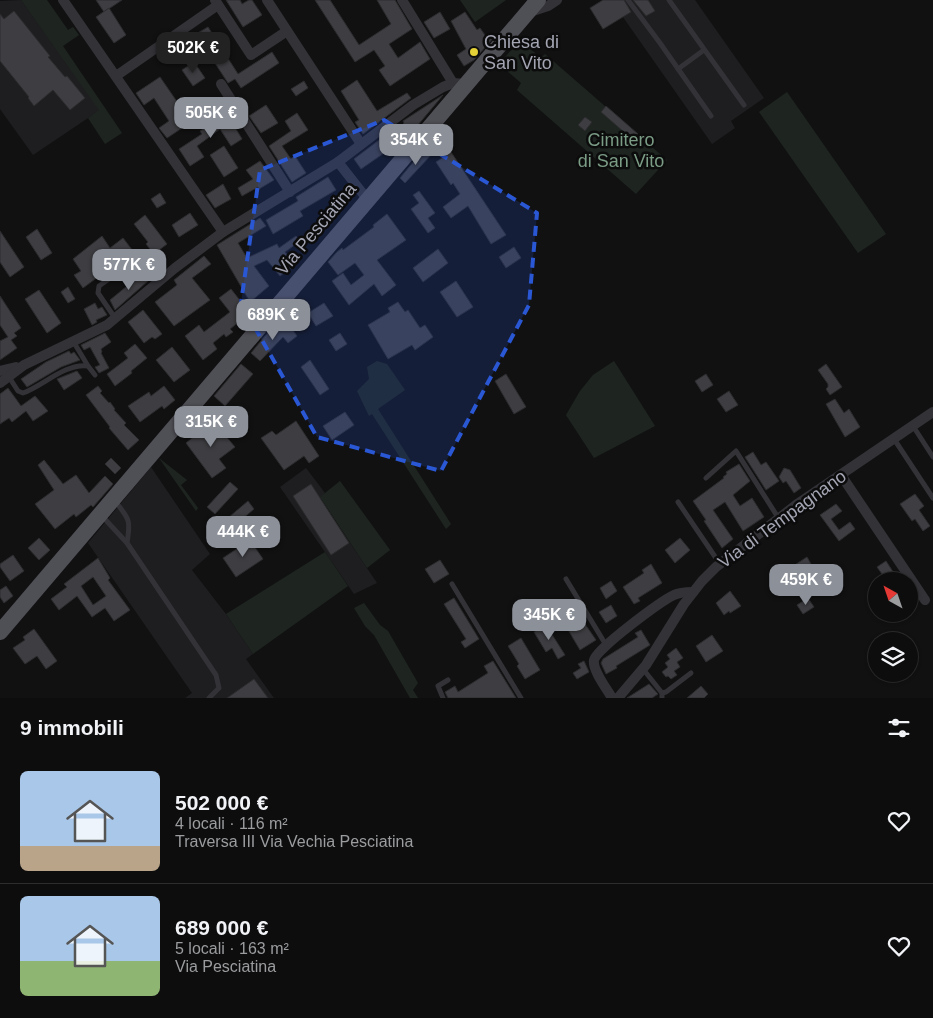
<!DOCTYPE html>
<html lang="it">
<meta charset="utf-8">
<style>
body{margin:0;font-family:Arial,sans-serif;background:#1b1b1c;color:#f1f3f6;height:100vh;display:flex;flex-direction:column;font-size:19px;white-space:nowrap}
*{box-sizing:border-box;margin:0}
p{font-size:16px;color:#9a9c9e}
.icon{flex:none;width:28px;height:28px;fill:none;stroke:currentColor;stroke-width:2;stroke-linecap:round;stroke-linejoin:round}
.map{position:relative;height:698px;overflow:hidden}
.sheet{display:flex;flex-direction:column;background:#0d0d0e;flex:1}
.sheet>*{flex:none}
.needle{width:32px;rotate:320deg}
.buttons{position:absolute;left:868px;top:572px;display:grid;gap:10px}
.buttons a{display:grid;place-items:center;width:50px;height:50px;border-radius:50%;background:#0d0d0e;box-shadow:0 1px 4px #0004,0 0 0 1px #2d2d2e;font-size:25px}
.price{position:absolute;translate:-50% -42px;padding:0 11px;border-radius:10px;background:#8c9099;color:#fff;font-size:16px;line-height:32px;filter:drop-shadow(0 1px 2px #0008)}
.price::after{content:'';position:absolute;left:50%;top:30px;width:15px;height:11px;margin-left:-8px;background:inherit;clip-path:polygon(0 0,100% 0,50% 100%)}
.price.selected{background:#222;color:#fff}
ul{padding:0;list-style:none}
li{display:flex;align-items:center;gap:15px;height:125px;padding:0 20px}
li+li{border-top:1px solid #2d2d2e}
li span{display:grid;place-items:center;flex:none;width:140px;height:100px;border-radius:8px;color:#555}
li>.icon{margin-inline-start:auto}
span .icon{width:60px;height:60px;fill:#fffc;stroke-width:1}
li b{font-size:21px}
h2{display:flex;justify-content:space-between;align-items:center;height:60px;padding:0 20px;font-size:21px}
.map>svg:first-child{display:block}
.built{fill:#1e1d1f}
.green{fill:#1e2520}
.building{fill:#3e3e42;stroke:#2c2b2e;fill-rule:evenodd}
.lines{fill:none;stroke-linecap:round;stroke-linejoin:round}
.lane{stroke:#333237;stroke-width:5}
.street{stroke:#333237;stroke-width:10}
.primary{stroke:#4f4f56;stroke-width:16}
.marked{fill:#2a57d4;fill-opacity:0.2;stroke:#2a57d4;stroke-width:4;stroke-dasharray:10 6;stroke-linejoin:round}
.poi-dot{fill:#e4d138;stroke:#0c0c0d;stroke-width:2}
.labels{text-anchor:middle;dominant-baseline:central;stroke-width:5;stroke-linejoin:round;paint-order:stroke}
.poi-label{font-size:18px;fill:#a3a5b2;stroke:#0c0c0d;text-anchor:start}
.park-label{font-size:18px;fill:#7b9c85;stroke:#0c0c0d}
.street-label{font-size:18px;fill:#a3a5b2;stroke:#0c0c0d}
</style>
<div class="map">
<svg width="933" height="698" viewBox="0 0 933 698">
<rect width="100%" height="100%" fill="#111112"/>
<!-- built -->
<g class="built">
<polygon points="21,0 100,110 33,155 0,109 0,1"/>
<polygon points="611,0 695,0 764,98 731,121 735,128 712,144"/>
<polygon points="151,467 210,554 192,570 226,614 253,654 246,659 274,698 185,698 192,693 88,543"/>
<polygon points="306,468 325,493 320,498 377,583 354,594 280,487"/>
</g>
<!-- green -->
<g class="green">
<polygon points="21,0 47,0 68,30 73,27 79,35 63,46 122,133 105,144 88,118 99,110"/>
<polygon points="460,0 506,0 475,22"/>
<polygon points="520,40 541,58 545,54 667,160 636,194 517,90 521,83 499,64"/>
<polygon points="787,92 886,234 858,253 759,112"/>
<polygon points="377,361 387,364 405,390 378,409 451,524 446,529 372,414 369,416 357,391 369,379 367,367"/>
<polygon points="614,361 655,426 594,458 566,415 580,391 593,375"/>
<polygon points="159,458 187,480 181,485 198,508 196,511"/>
<polygon points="340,481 390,550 367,568 320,497"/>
<polygon points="325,552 348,586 253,654 226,614"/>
<polygon points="364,603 380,625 388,631 418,683 413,690 418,698 410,698 374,635 365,626 354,608"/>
</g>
<!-- building -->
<g class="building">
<polygon points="96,0 122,0 104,12"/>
<polygon points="226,0 240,0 242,4 249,0 252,0 262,15 243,27"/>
<polygon points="315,0 330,0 359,45 391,24 377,0 395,0 412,29 389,44 398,58 420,42 430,59 390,86 379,70 385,66 374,50 355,62"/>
<polygon points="603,0 624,0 631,12 603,29 590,8"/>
<polygon points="633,0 648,0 655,11 646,16"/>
<polygon points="109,8 126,35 114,43 96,17"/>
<polygon points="14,11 50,56 48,57 65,77 67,76 85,98 70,110 53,90 34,106 28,98 29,97 0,61 0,14 4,19"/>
<polygon points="440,12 450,29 434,38 424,22"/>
<polygon points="465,12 477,30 480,28 487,38 494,37 474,60 464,66 457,55 466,49 451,21"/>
<polygon points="208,27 238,74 272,52 279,63 241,88 235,79 228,83 196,34"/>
<polygon points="194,62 205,78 193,86 182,70"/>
<polygon points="160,77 191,122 167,138 159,128 169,121 154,98 144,105 136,93"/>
<polygon points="357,80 377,111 407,93 411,98 363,134 355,122 359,120 341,91"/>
<polygon points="304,81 308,88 296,96 291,89"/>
<polygon points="443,95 402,144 400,142 361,169 354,159 391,131 394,135 404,123 403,121"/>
<polygon points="266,105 278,123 261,133 249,116"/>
<polygon points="606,106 638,134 633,140 601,112"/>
<polygon points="297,113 308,130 282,146 291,159 295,156 306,173 292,182 269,146 291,131 285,121"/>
<polygon points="231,114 239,127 236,129 242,139 231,146 220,129 197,146 204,157 190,166 179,149 202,134 200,131 209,125 211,127"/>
<polygon points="585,117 592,122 585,131 578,125"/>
<polygon points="224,146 238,168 224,177 210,155"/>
<polygon points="424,149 431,155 405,183 400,178"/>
<polygon points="451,152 506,235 491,244 468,206 451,218 443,207 460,194 453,183 451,185 436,162"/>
<polygon points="260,161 274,180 259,189 258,187 242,196 238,188 253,179 246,170"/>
<polygon points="328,177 336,190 300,211 303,216 273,234 266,220 298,201 296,197"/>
<polygon points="223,184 231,199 215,208 206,195"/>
<polygon points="419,191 435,213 428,218 435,228 428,233 411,209 419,203 413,195"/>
<polygon points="160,193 166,203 157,208 151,199"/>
<polygon points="190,213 198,225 179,237 172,225"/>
<polygon points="387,214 406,240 377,260 396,285 382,296 374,284 349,305 332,281 343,273 351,285 364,275 355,263 338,275 328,262 337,252 342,248 343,250 374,227 373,225"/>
<polygon points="145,215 167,244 154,254 146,244 148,242 134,224"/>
<polygon points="260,218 266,226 238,243 247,258 277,244 279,248 296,236 300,241 285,252 295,265 280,276 267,260 254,266 269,286 250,302 217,245"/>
<polygon points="37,229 52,253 41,260 26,237"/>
<polygon points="0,231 24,267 10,277 0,262"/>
<polygon points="102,236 110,248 123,238 133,251 83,288 74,275 81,271 73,259"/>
<polygon points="514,247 521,258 506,268 499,257"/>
<polygon points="438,249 448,263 423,282 413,268"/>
<polygon points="150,252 158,263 151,268 141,259"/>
<polygon points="204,256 211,264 192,278 210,300 174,326 155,302 177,285 174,280"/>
<polygon points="143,273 149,280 115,310 110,300"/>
<polygon points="456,281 473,307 457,317 440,292"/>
<polygon points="68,287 75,299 68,303 61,292"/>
<polygon points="231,289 242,303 246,300 254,310 230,329 233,332 226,337 224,334 213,343 217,349 203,360 185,336 199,325 204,332 230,312 219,298"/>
<polygon points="39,290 61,323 47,333 25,299"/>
<polygon points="0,296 21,328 14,333 17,336 11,340 17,348 0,360 0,341 8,337 0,325"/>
<polygon points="398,302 405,312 408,310 420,328 425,325 433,337 415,350 412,345 388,359 368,325 390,312 388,308"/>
<polygon points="95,303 98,309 102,307 107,315 96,320 97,322 92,325 84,309"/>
<polygon points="324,303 333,316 316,326 308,313"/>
<polygon points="143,310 162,334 155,339 152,337 144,343 128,322"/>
<polygon points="288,323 297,336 288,343 283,337 260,361 251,353 270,330 274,334"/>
<polygon points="105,333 111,342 101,349 102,352 101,353 109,368 99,373 95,367 100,365 90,347 84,350 81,345"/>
<polygon points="340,333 347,344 336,351 329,340"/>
<polygon points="135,344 147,358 131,371 132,373 115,386 107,374 128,358 124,353"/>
<polygon points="172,347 190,370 174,382 156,360"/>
<polygon points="69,351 71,354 74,352 80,360 61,367 27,387 21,379 46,362"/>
<polygon points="310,360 329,389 320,395 301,367"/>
<polygon points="241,364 253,374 225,406 214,396"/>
<polygon points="826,364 842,387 830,395 826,389 828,387 828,384 818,370"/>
<polygon points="77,371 82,378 64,390 57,379"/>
<polygon points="506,374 526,407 514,414 495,381"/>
<polygon points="706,374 713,385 702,392 695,381"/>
<polygon points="98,386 102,391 100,393 109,403 110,402 115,409 114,410 126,423 124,425 139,440 128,450 109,428 110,427 86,395"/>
<polygon points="164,386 175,400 164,409 162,406 140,422 128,406 149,392 151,396"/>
<polygon points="8,388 21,406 35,396 48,411 33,421 26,411 12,422 9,418 0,424 0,394"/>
<polygon points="729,391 738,405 726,412 717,399"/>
<polygon points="835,399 844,413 849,409 860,427 845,437 826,404"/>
<polygon points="345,412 354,425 332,440 323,426"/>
<polygon points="213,421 235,447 219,459 226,468 212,478 186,443"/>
<polygon points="296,421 319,456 309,463 304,456 284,470 261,438 272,431 276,435"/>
<polygon points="753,452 761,465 766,462 779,481 766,490 745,457"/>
<polygon points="111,458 121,468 115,474 105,464"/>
<polygon points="44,460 63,484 76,475 89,493 105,476 113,484 93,507 91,505 76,517 74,514 55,529 35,504 54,490 38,465"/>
<polygon points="739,464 750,481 733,495 740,506 752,498 764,517 743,531 725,502 713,510 733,539 722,548 704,521 706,520 693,501 724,478 723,477 727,474 726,472"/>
<polygon points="784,468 790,470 801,488 794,493 786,481 783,483 779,477"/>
<polygon points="230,482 238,489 215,514 207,507"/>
<polygon points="311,484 349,543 331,555 293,496"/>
<polygon points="915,494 924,506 919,510 930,526 923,531 915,519 912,521 900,504"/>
<polygon points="248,501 254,509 228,531 222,523"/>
<polygon points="836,504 842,511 831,519 839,530 850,522 855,529 839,541 820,515"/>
<polygon points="39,538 50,550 39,560 28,548"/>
<polygon points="680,538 690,550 675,563 665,550"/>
<polygon points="250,540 263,559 236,577 223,558"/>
<polygon points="13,555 24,571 10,581 0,567 0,564"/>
<polygon points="807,557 820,580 803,592 795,580 789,584 789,582 787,583 781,574"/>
<path d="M 98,558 L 110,578 L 108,580 L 130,610 L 114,621 L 105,608 L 92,617 L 77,596 L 59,610 L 51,599 L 67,587 L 64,584 ZM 93,577 L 106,596 L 93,605 L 81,586 Z"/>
<polygon points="440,560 449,574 434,583 425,569"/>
<polygon points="886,561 899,581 887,581 877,567"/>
<polygon points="651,564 662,583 638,598 640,601 634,604 623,587 644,573 642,570"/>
<polygon points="611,581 617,591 606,599 600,588"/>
<polygon points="6,586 13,596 4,603 0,597 0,590"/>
<polygon points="730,591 741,606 730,613 729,611 724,615 716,603"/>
<polygon points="454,598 479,639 465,648 461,642 466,639 444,604"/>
<polygon points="808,598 814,607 803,614 797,605"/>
<polygon points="611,605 617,616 606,623 599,612"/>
<polygon points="574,608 596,640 580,650 560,616"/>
<polygon points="546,625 565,655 558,659 552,648 546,652 534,632"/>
<polygon points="34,629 57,661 46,669 37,656 25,664 13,648 25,640 23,637"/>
<polygon points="641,630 650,645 616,666 617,668 606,674 601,663 603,659 638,637 635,633"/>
<polygon points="712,635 723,651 706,662 696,646"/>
<polygon points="521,638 540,670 525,679 517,666 519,664 508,646"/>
<polygon points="676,648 683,658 677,662 680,667 674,671 677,675 671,679 668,676 666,677 662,672 668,667 665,663 670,659 667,655"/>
<polygon points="493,661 516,698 448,698 445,692 455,686 458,692 488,673 484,666"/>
<polygon points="584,661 589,672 577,679 573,673 581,668 578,664"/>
<polygon points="254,679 268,698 227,698"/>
<polygon points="649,684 658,694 652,698 627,698"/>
<polygon points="701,686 708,694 704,698 687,698"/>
</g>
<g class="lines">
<!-- lane -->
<g class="lane">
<polyline points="628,0 660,43 711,116"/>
<polyline points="669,0 744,105"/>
<polyline points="678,69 704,50"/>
<polyline points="115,318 98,293 99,286 133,262 138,262 146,269 157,283"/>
<polyline points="73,341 88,366"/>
<path d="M 9,377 L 18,391 L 23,393 C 43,386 65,363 88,366 L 95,375"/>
<polyline points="913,426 933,457"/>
<polyline points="894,439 933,498"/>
<polyline points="706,478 736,451 779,519"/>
<path d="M 115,501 C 129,519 131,519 127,543 L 216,675 L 219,688 L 209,698"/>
<polyline points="678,502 720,564"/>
<polyline points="102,516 127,543"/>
<polyline points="566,579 606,645"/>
<polyline points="452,584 521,698"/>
<polyline points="643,669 662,693 662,698"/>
<polyline points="662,693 666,692 691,673"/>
<polyline points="443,698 438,686 448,680"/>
</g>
<!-- street -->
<g class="street">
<polyline points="63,0 223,232"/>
<polyline points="215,0 251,55 287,31"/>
<polyline points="267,0 361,144"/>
<polyline points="402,0 453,83"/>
<polyline points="530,12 548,6 557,0"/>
<polyline points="116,76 218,5"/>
<polyline points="221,84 290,192"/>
<polyline points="338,162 367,199"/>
<polyline points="0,371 16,367"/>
<polyline points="0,383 24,365 107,325 175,268 223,232 338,162 413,105 443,87 453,83 466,84"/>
<polyline points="841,475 925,600"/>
<path d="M 612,698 C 607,689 592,670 594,660 C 596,649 661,601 674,595 C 680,592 687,592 693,592"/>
<polyline points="618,698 646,665 684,604 702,581 716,567 796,505 933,412"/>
</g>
<!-- primary -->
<path class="primary" d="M 0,632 C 179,421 359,211 538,0"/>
</g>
<!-- marked area -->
<path class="marked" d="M 384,120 L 537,213 L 529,305 L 441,471 L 317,437 L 241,303 L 260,170 Z"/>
<!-- markers -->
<circle class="poi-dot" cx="474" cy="52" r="5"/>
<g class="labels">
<!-- poi labels -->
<g class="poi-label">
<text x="484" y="42">Chiesa di<tspan x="484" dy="21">San Vito</tspan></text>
</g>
<!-- park labels -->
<g class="park-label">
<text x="621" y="140">Cimitero<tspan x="621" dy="21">di San Vito</tspan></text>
</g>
<!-- street labels -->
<g class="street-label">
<text transform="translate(316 229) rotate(-50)">Via Pesciatina</text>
<text transform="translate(782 519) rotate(-36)">Via di Tempagnano</text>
</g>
</g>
</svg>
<div class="buttons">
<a><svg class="needle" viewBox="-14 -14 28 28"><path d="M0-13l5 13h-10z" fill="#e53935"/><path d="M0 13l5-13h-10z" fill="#9a9c9e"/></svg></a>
<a><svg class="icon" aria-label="layers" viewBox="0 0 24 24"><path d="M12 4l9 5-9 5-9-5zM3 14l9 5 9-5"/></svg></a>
</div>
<b class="price selected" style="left:193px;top:74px">502K €</b>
<b class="price" style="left:211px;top:139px">505K €</b>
<b class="price" style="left:416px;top:166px">354K €</b>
<b class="price" style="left:129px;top:291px">577K €</b>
<b class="price" style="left:273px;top:341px">689K €</b>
<b class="price" style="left:211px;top:448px">315K €</b>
<b class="price" style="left:243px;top:558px">444K €</b>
<b class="price" style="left:806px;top:606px">459K €</b>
<b class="price" style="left:549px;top:641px">345K €</b>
</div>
<section class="sheet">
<h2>9 immobili<svg class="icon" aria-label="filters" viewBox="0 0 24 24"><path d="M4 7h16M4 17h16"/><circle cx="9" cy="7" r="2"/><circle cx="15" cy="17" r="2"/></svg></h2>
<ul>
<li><span style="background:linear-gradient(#a9c7e8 75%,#b9a48a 0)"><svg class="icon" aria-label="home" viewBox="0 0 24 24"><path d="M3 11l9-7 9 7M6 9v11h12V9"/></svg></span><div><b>502 000 €</b><p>4 locali · 116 m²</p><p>Traversa III Via Vechia Pesciatina</p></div><svg class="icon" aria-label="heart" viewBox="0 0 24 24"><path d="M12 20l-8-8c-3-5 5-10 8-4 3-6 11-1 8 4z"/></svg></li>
<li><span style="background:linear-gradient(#a9c7e8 65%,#8fb573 0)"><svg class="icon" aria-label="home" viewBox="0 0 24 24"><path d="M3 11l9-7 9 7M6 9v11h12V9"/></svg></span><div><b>689 000 €</b><p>5 locali · 163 m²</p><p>Via Pesciatina</p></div><svg class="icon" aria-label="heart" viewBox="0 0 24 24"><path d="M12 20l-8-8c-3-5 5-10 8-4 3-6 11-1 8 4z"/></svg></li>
</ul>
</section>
